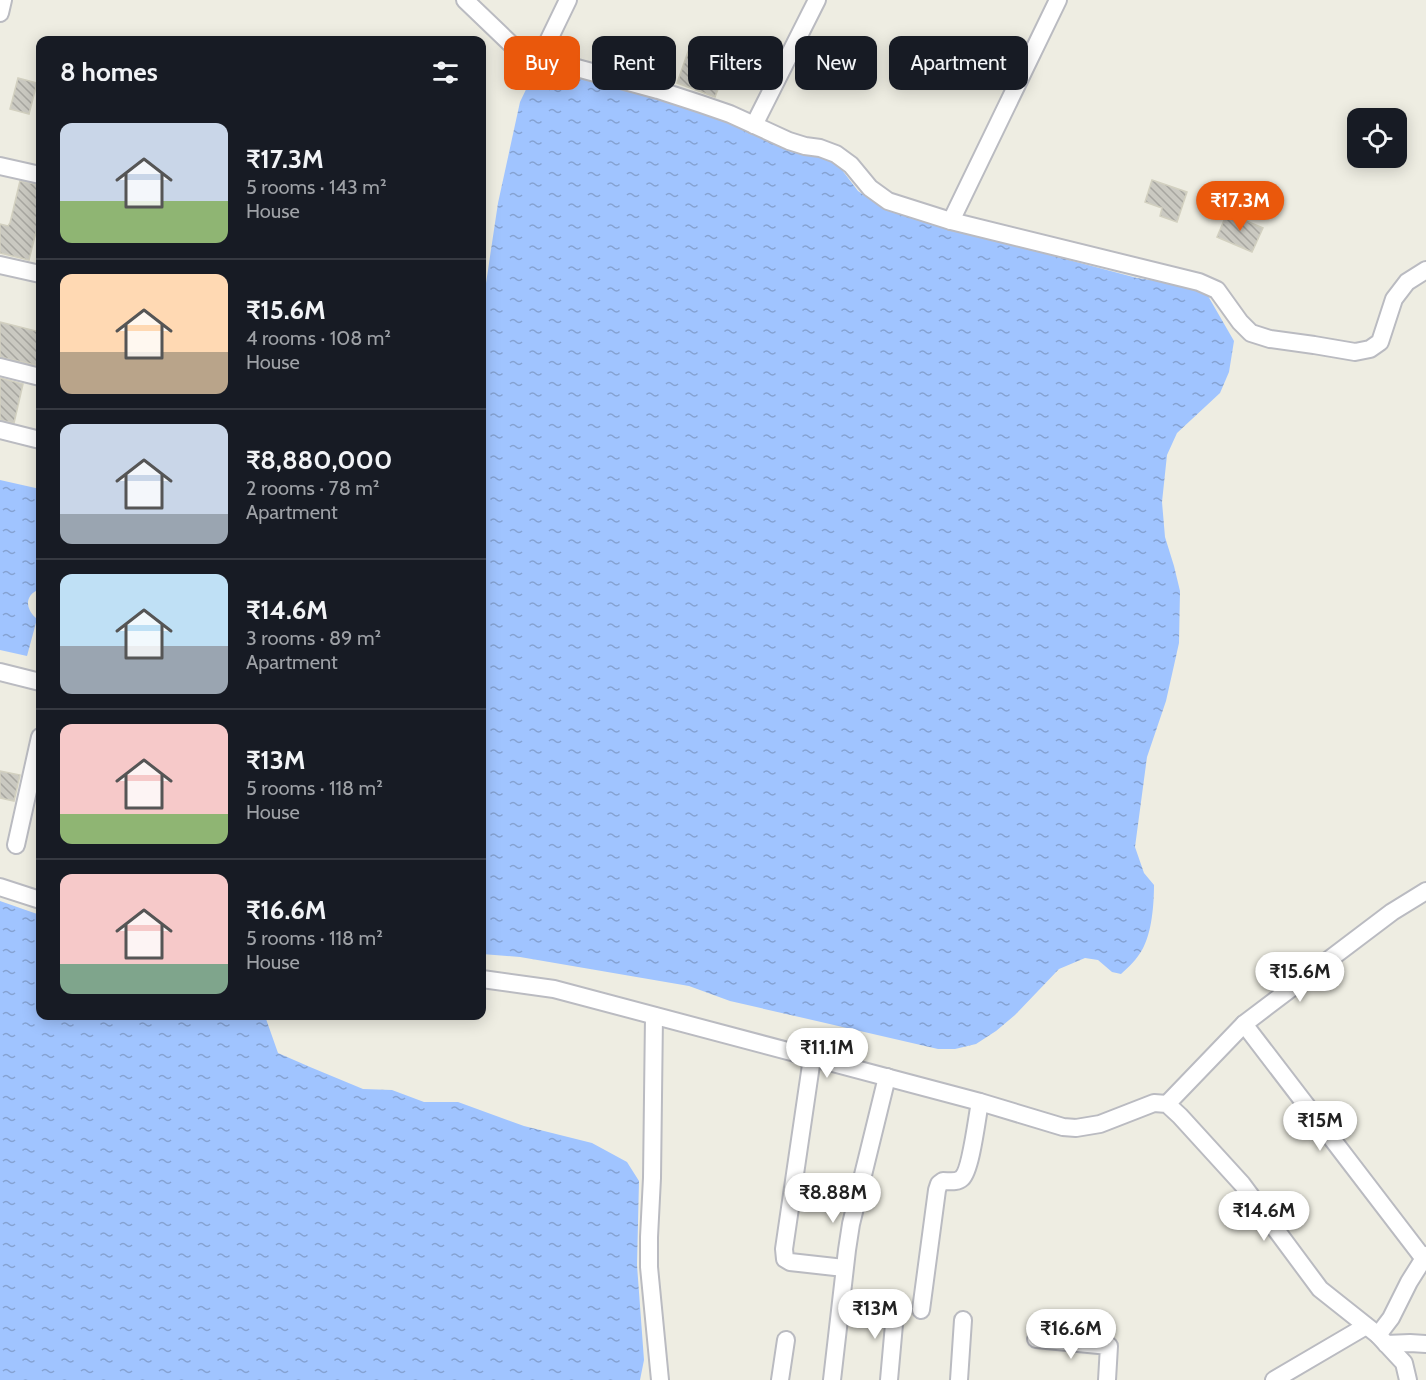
<!DOCTYPE html>
<meta charset="utf-8">
<style>
body{margin:0;font-family:Cabin,sans-serif;background:#20242c;color:#f1f3f6;height:100vh;display:flex;flex-direction:column;font-size:22px;white-space:nowrap}
*{box-sizing:border-box;margin:0}
p{font-size:20px;color:#9ea1a6}
.icon{flex:none;width:33px;height:33px;fill:none;stroke:currentColor;stroke-width:2;stroke-linecap:round;stroke-linejoin:round}
.map{position:relative;flex:1;overflow:hidden}
.panel{position:absolute;left:36px;top:36px;width:450px;height:984px;display:flex;flex-direction:column;background:#171b24;border-radius:12px;box-shadow:0 3px 15px #0003}
.panel>*{flex:none}
.guide{position:absolute;left:504px;top:36px;width:570px;height:54px;display:flex;gap:12px}
.buttons{position:absolute;left:1347px;top:108px;display:grid;gap:12px}
.buttons a{display:grid;place-items:center;width:60px;height:60px;border-radius:12px;background:#171b24;box-shadow:0 3px 15px #0003;font-size:30px}
.price{position:absolute;translate:-50% -51px;padding:0 14px;border-radius:21px;background:#fff;color:#222;font-size:20px;line-height:39px;filter:drop-shadow(0 2px 3px #0008)}
.price::after{content:'';position:absolute;left:50%;top:36px;width:18px;height:14px;margin-left:-9px;background:inherit;clip-path:polygon(0 0,100% 0,50% 100%)}
.price.on{background:#ea580c;color:#fff}
ul{padding:0;list-style:none}
li{display:flex;align-items:center;gap:18px;height:150px;padding:0 24px}
li+li{border-top:2px solid #363941}
li span{display:grid;place-items:center;flex:none;width:168px;height:120px;border-radius:12px;color:#555}
li>.icon{margin-inline-start:auto}
span .icon{width:72px;height:72px;fill:#fffc;stroke-width:1}
li b{font-size:26px}
h2{display:flex;justify-content:space-between;align-items:center;height:72px;padding:0 24px;font-size:26px}
.tag{padding:0 21px;border-radius:12px;background:#171b24;box-shadow:0 3px 15px #0003;font-size:21px;line-height:54px}
.tag.on{background:#ea580c;color:#fff}
.map>svg:first-child{display:block}
.water{fill:url(#water-ripples)}
.building{fill:url(#building-back-hatch);stroke:#d2d0c0;stroke-width:1.5}
.lines{fill:none;stroke-linecap:round;stroke-linejoin:round}
.minor-casing{stroke:#babbc1;stroke-width:20}
.minor{stroke:#fff;stroke-width:16}
</style>
<div class="map">
<svg width="1426" height="1380" viewBox="0 0 1426 1380">
<defs>
<pattern id="water-ripples" width="26" height="14" patternUnits="userSpaceOnUse" patternTransform="scale(1.5)"><rect width="26" height="14" fill="#a0c4ff"/><path d="M2 4q2-2 4 0t4 0M15 11q2-2 4 0t4 0" fill="none" stroke="#85a2d2"/></pattern>
<pattern id="building-back-hatch" width="6" height="6" patternUnits="userSpaceOnUse" patternTransform="scale(1.5)"><rect width="6" height="6" fill="#cac9c1"/><path d="M-1 5l2 2M0 0l6 6M5-1l2 2" fill="none" stroke="#a7a6a0"/></pattern>
</defs>
<rect width="100%" height="100%" fill="#eeede2"/>
<!-- water -->
<g class="water">
<path d="M 552,68 L 682,104 L 825,157 L 839,166 L 858,191 L 874,202 L 956,230 L 1137,278 L 1192,286 L 1208,296 L 1234,341 L 1229,372 L 1220,393 L 1177,433 L 1167,455 L 1162,502 L 1165,537 L 1174,566 L 1180,591 L 1179,643 L 1166,701 L 1147,757 L 1135,847 L 1144,873 L 1154,885 C 1154,904 1152,933 1142,950 C 1137,959 1129,967 1121,974 L 1112,972 L 1098,960 L 1085,958 L 1059,969 L 1015,1015 L 996,1031 L 976,1044 L 955,1049 L 938,1049 L 730,1001 L 689,986 L 520,957 L 482,954 L 482,310 L 498,203 L 520,102 L 532,77 L 543,70 Z"/>
<path d="M 0,480 L 40,489 L 40,589 C 24,595 25,609 37,619 L 27,656 L 0,650 Z"/>
<polygon points="0,901 40,915 40,1016 265,1016 278,1053 310,1067 363,1089 392,1090 424,1102 458,1102 524,1126 592,1143 627,1162 639,1181 637,1265 644,1360 640,1380 0,1380"/>
</g>
<!-- building -->
<g class="building">
<polygon points="689,49 728,63 715,97 677,83"/>
<polygon points="18,78 37,83 29,114 10,109"/>
<polygon points="1152,180 1187,192 1177,222 1160,216 1162,208 1145,202"/>
<polygon points="20,181 40,185 40,216 29,260 0,253 0,224 8,226 10,223"/>
<polygon points="1227,213 1263,228 1252,252 1217,237"/>
<polygon points="0,322 40,332 40,366 0,357"/>
<polygon points="0,378 23,384 14,423 0,420"/>
<polygon points="0,771 20,775 14,801 0,798"/>
</g>
<g class="lines">
<!-- minor casing -->
<g class="minor-casing">
<g id="minor">
<polyline points="465,0 514,47 540,58 658,90 701,104 730,114 789,141 805,146 820,148 836,154 851,165 870,188 888,201 951,221 1199,282 1217,290 1240,322 1251,333 1270,339 1314,345 1355,352 1370,349 1380,342 1394,299 1407,282 1426,270"/>
<polyline points="0,13 3,0"/>
<polyline points="540,58 568,0"/>
<polyline points="754,125 817,0"/>
<polyline points="0,166 40,175"/>
<polyline points="951,221 1058,0"/>
<polyline points="0,265 40,274"/>
<polyline points="0,367 40,377"/>
<polyline points="0,430 40,440"/>
<polyline points="0,672 40,682"/>
<polyline points="16,845 40,737"/>
<polyline points="0,887 40,900"/>
<polyline points="482,979 554,989 980,1102 1063,1127 1076,1128 1100,1124 1154,1103 1167,1104 1180,1116 1242,1184 1320,1289 1378,1335"/>
<polyline points="654,1016 652,1178 649,1237 649,1267 660,1380"/>
<polyline points="1244,1024 1424,1259 1426,1259"/>
<polyline points="812,1058 784,1249 785,1259 790,1262 844,1268"/>
<polyline points="1167,1104 1244,1024 1392,912 1426,891"/>
<path d="M 921,1310 L 937,1190 L 939,1184 L 943,1181 C 949,1181 957,1183 962,1178 C 971,1170 977,1117 980,1102"/>
<polyline points="1036,1339 1109,1346 1107,1380"/>
<polyline points="1386,1344 1410,1343 1426,1344"/>
<polyline points="780,1380 786,1340"/>
<polyline points="832,1380 847,1250 851,1224 887,1077"/>
<polyline points="889,1380 896,1302"/>
<polyline points="959,1380 963,1320"/>
<polyline points="1274,1380 1366,1326"/>
<polyline points="1408,1380 1404,1363 1378,1335 1391,1318 1409,1282 1426,1255"/>
</g>
</g>
<!-- minor -->
<use href="#minor" class="minor"/>
</g>
</svg>
<div class="buttons">
<a><svg class="icon" aria-label="locate" viewBox="0 0 24 24"><circle cx="12" cy="12" r="6"/><path d="M12 2v4M12 18v4M2 12h4M18 12h4"/></svg></a>
</div>
<b class="price on" style="left:1240px;top:232px">₹17.3M</b>
<b class="price" style="left:1300px;top:1003px">₹15.6M</b>
<b class="price" style="left:827px;top:1079px">₹11.1M</b>
<b class="price" style="left:1320px;top:1152px">₹15M</b>
<b class="price" style="left:833px;top:1224px">₹8.88M</b>
<b class="price" style="left:1264px;top:1242px">₹14.6M</b>
<b class="price" style="left:875px;top:1340px">₹13M</b>
<b class="price" style="left:1071px;top:1360px">₹16.6M</b>
<div class="guide">
<a class="tag on">Buy</a>
<a class="tag">Rent</a>
<a class="tag">Filters</a>
<a class="tag">New</a>
<a class="tag">Apartment</a>
</div>
<section class="panel">
<h2>8 homes<svg class="icon" aria-label="filters" viewBox="0 0 24 24"><path d="M4 7h16M4 17h16"/><circle cx="9" cy="7" r="2"/><circle cx="15" cy="17" r="2"/></svg></h2>
<ul>
<li><span style="background:linear-gradient(#c9d6e8 65%,#8fb573 0)"><svg class="icon" aria-label="home" viewBox="0 0 24 24"><path d="M3 11l9-7 9 7M6 9v11h12V9"/></svg></span><div><b>₹17.3M</b><p>5 rooms · 143 m²</p><p>House</p></div></li>
<li><span style="background:linear-gradient(#ffd9b3 65%,#b9a48a 0)"><svg class="icon" aria-label="home" viewBox="0 0 24 24"><path d="M3 11l9-7 9 7M6 9v11h12V9"/></svg></span><div><b>₹15.6M</b><p>4 rooms · 108 m²</p><p>House</p></div></li>
<li><span style="background:linear-gradient(#c9d6e8 75%,#9aa5b1 0)"><svg class="icon" aria-label="home" viewBox="0 0 24 24"><path d="M3 11l9-7 9 7M6 9v11h12V9"/></svg></span><div><b>₹8,880,000</b><p>2 rooms · 78 m²</p><p>Apartment</p></div></li>
<li><span style="background:linear-gradient(#bfe0f5 60%,#9aa5b1 0)"><svg class="icon" aria-label="home" viewBox="0 0 24 24"><path d="M3 11l9-7 9 7M6 9v11h12V9"/></svg></span><div><b>₹14.6M</b><p>3 rooms · 89 m²</p><p>Apartment</p></div></li>
<li><span style="background:linear-gradient(#f6c9c9 75%,#8fb573 0)"><svg class="icon" aria-label="home" viewBox="0 0 24 24"><path d="M3 11l9-7 9 7M6 9v11h12V9"/></svg></span><div><b>₹13M</b><p>5 rooms · 118 m²</p><p>House</p></div></li>
<li><span style="background:linear-gradient(#f6c9c9 75%,#7fa58c 0)"><svg class="icon" aria-label="home" viewBox="0 0 24 24"><path d="M3 11l9-7 9 7M6 9v11h12V9"/></svg></span><div><b>₹16.6M</b><p>5 rooms · 118 m²</p><p>House</p></div></li>
</ul>
</section>
</div>
